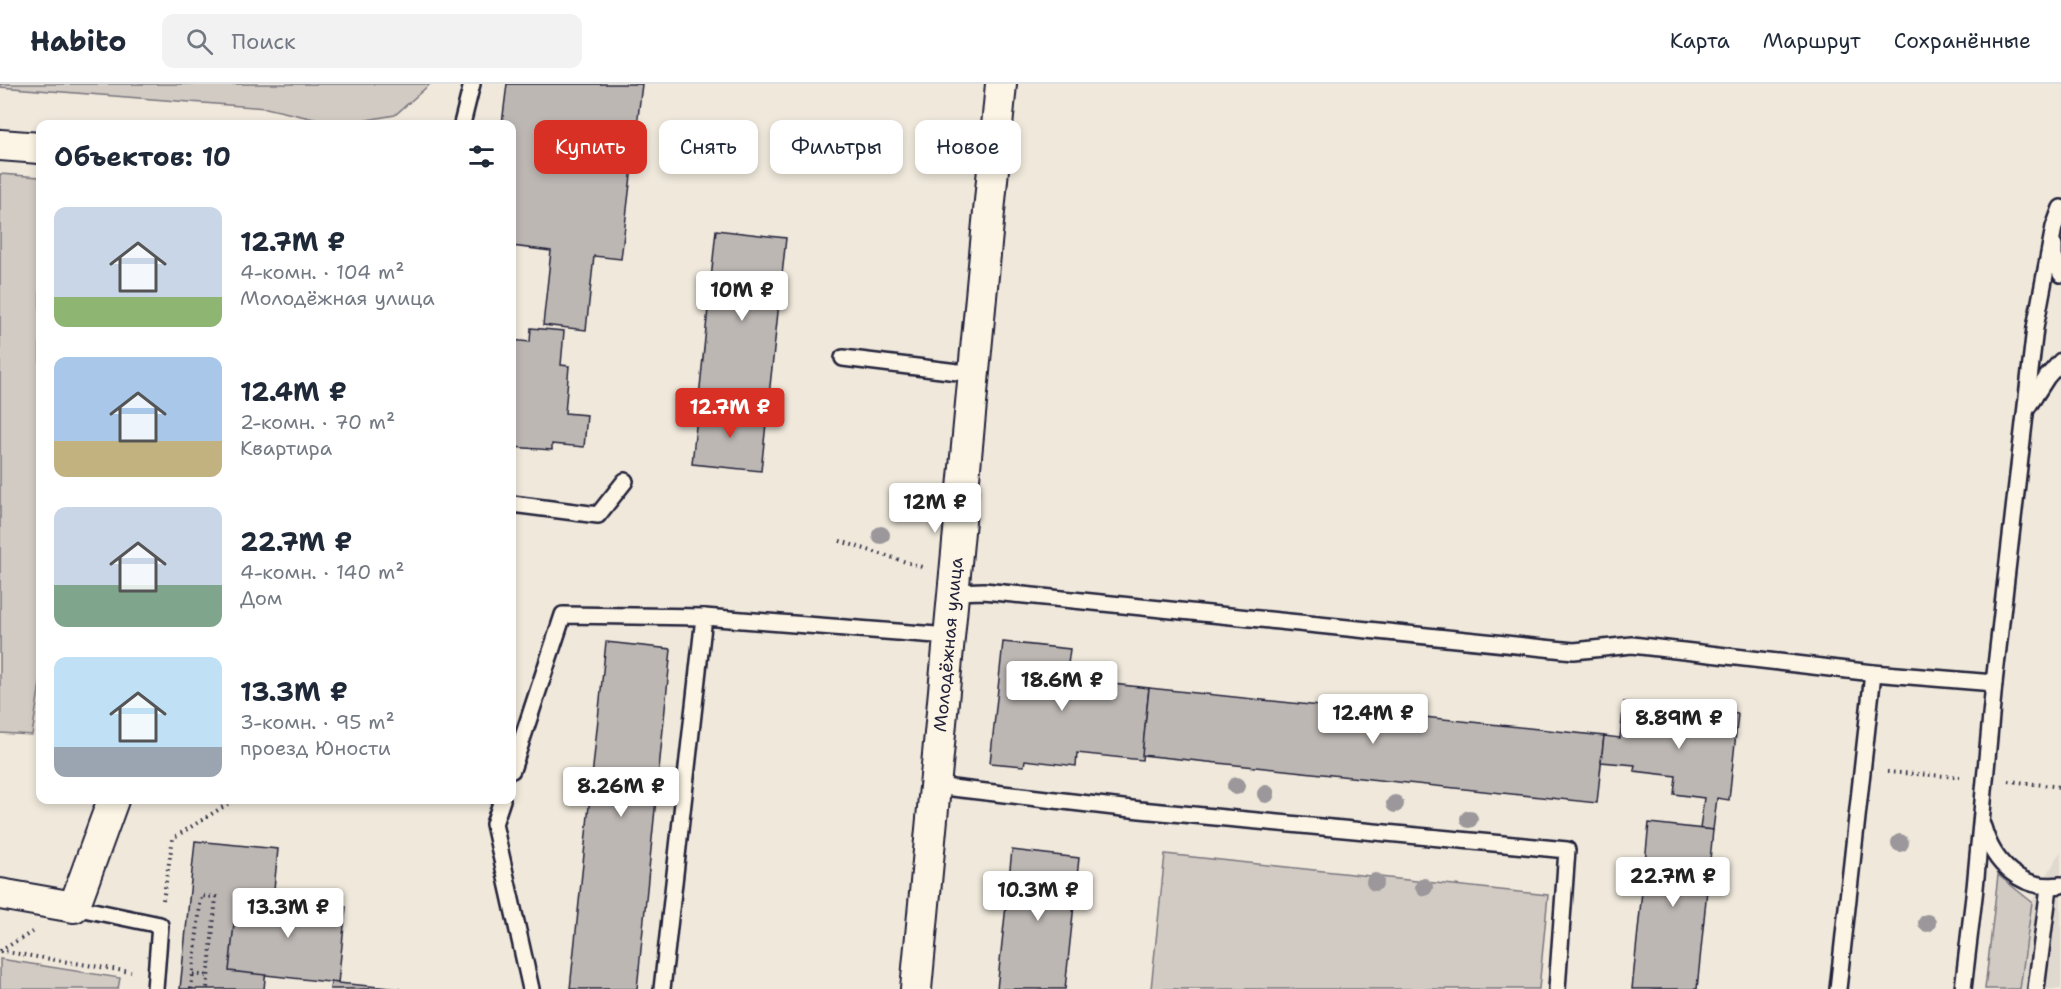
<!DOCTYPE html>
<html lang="ru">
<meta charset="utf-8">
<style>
body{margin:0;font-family:"Shantell Sans",sans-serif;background:#f2f2f3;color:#1f2937;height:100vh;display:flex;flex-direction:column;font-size:22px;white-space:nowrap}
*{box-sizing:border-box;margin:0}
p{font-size:20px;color:#747a83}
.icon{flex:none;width:33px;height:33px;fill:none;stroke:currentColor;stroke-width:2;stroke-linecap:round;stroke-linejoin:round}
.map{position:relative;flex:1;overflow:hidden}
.drawer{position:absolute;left:36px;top:36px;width:480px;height:684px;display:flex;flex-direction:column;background:#fff;border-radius:12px;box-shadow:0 3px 9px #0003}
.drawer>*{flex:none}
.hud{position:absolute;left:534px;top:36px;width:570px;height:54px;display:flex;gap:12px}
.price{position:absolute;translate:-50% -51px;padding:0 14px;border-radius:6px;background:#fff;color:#222;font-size:20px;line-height:39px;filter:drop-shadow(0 2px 3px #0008)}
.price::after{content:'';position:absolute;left:50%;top:36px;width:18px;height:14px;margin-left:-9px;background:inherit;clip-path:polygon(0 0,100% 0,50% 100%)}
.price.current{background:#d93025;color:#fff}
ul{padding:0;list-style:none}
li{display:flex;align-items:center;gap:18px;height:150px;padding:0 18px}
li span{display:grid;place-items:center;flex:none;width:168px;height:120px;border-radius:12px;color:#555}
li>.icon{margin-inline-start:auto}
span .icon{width:72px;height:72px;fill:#fffc;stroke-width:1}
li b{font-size:26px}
h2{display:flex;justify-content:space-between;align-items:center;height:72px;padding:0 18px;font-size:26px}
.chip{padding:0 21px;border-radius:12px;background:#fff;box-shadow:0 3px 9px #0003;font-size:21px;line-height:54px}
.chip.current{background:#d93025;color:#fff}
header{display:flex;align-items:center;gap:36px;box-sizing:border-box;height:84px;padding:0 30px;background:#fff;border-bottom:2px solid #e0e1e3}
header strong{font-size:28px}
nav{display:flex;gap:33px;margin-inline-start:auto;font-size:21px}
.search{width:420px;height:54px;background:#f2f2f3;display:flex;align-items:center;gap:15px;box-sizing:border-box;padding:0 21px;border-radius:12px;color:#747a83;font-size:22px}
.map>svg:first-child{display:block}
.built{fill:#e0d9cf}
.green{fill:#d1cbc3;stroke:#7a767f;stroke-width:1.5}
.building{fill:#bcb7b3;stroke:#22223b;stroke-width:1.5}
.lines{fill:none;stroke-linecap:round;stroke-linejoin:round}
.service-casing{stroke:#22223b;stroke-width:20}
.minor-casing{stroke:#22223b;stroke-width:34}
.path{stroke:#22223b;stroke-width:4;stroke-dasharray:1.5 4.5;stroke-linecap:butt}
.service{stroke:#fcf5e5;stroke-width:15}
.minor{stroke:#fcf5e5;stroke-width:30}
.tree{fill:#9b979a}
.labels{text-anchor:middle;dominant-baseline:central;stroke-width:4.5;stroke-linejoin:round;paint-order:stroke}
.street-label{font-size:18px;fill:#22223b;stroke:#fcf5e5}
</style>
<header>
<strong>Habito</strong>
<div class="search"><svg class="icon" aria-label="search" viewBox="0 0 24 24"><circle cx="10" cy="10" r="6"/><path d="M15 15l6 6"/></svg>Поиск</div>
<nav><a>Карта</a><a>Маршрут</a><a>Сохранённые</a></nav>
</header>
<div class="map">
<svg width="2061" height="905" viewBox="0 0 2061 905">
<rect width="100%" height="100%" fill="#efe8db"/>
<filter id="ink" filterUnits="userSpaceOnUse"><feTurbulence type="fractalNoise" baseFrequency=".0167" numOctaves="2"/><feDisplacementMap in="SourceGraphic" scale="12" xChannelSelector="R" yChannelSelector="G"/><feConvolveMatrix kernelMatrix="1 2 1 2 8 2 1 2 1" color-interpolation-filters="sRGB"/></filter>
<g filter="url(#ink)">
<!-- built -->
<polygon class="built" points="2061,767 2061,905 2020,905 2032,818"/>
<!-- green -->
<g class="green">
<polygon points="0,0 430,0 395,31 344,40 336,40 266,24 0,3"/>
<polygon points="0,90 40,93 40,600 32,651 0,649"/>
<polygon points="1165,770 1548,811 1539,905 1151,905"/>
<polygon points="1998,791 2032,818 2020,905 1985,905"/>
<polygon points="0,875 120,894 118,905 0,905"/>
</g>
<!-- building -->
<g class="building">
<polygon points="507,0 642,0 621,175 594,172 586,246 543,241 551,167 512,162 512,40 502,40"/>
<polygon points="716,146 786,154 767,330 698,323"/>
<polygon points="531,244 564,247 561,281 569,282 565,329 587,331 584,363 552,360 552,366 512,363 512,256 530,258"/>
<polygon points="698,323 767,330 761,387 692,380"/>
<polygon points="606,558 671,565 637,905 570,905"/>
<polygon points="1003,558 1070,565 1066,595 1149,604 1142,676 1077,669 1076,682 1025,676 1024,682 990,679"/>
<polygon points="1149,604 1604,652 1597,719 1142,671"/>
<polygon points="1624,618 1738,630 1729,716 1717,714 1713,746 1700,745 1704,714 1674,710 1676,692 1634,687 1635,681 1601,678 1604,652 1620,654"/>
<polygon points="1649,739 1713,746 1697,905 1632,905"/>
<polygon points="195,757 278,765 264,905 180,905"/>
<polygon points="1012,766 1079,774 1065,905 997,905"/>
<polygon points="237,812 346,823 338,899 229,887"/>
<polygon points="331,898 338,899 400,905 330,905"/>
</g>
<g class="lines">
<!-- service casing -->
<g class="service-casing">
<g id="service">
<polyline points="462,40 472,0"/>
<polyline points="2054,161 2054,172 2061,190"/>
<polyline points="843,274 974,290"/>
<polyline points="2027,324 2047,293 2061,277"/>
<polyline points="512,420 598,431 625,397"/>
<polyline points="953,508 984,507 1574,567 1632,561 1873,589 1994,599"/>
<polyline points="512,686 563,531 704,533 949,552"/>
<polyline points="935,702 1140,726 1567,766 1557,905"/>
<polyline points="502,716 494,740 531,905"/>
<path d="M 1983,743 C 1993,779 2021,807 2061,801"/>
<polyline points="74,823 160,841 155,905"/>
<polyline points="662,905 704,533"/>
<polyline points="1838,905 1873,589"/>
<polyline points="1963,905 1975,804 1994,599 2035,244 2054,143 2061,124"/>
<polyline points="2036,905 2049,803"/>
</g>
</g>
<!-- minor casing -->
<g class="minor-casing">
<g id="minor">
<polyline points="0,61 40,64"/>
<polyline points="0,810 74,823 113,716"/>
<path id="s1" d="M 916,905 L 1001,0"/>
</g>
</g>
<!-- path -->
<g class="path">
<polyline points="840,457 925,484"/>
<polyline points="1887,688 1960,693"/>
<polyline points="2009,697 2061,703"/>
<polyline points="163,816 173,754 234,716"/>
<polyline points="0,867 131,888"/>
<polyline points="0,867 32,848"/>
<polyline points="193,890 208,892"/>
<polyline points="191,905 201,812 216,813 207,905"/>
</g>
<!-- service -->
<use href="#service" class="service"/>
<!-- minor -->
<use href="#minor" class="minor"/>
</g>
<!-- trees -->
<g class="tree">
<circle cx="881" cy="451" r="9"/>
<circle cx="1236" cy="702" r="9"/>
<circle cx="1266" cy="710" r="9"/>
<circle cx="1395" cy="720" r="9"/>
<circle cx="1469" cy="735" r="9"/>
<circle cx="1900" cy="759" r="9"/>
<circle cx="1375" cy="798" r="9"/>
<circle cx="1424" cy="803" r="9"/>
<circle cx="1927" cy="839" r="9"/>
</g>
</g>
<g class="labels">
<!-- street labels -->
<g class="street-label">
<text stroke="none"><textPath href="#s1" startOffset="346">Молодёжная улица</textPath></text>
</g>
</g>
</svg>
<b class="price" style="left:742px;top:238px">10M ₽</b>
<b class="price current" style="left:730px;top:355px">12.7M ₽</b>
<b class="price" style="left:935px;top:450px">12M ₽</b>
<b class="price" style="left:1062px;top:628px">18.6M ₽</b>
<b class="price" style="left:1373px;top:661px">12.4M ₽</b>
<b class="price" style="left:1679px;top:666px">8.89M ₽</b>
<b class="price" style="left:621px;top:734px">8.26M ₽</b>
<b class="price" style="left:1673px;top:824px">22.7M ₽</b>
<b class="price" style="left:1038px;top:838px">10.3M ₽</b>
<b class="price" style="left:288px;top:855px">13.3M ₽</b>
<div class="hud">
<a class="chip current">Купить</a>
<a class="chip">Снять</a>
<a class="chip">Фильтры</a>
<a class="chip">Новое</a>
</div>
<section class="drawer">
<h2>Объектов: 10<svg class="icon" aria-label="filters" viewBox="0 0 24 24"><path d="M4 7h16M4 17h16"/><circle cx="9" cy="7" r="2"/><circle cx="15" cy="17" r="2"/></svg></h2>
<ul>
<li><span style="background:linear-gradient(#c9d6e8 75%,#8fb573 0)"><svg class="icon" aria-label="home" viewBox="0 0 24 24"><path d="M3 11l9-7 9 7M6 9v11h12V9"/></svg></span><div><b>12.7M ₽</b><p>4-комн. · 104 m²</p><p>Молодёжная улица</p></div></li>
<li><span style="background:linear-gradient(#a9c7e8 70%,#c2b280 0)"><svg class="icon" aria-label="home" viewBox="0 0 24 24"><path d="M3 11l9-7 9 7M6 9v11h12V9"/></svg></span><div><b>12.4M ₽</b><p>2-комн. · 70 m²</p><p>Квартира</p></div></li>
<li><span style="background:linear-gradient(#c9d6e8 65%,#7fa58c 0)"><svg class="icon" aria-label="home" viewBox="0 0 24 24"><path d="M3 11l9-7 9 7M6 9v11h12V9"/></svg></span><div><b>22.7M ₽</b><p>4-комн. · 140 m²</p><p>Дом</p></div></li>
<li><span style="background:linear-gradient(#bfe0f5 75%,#9aa5b1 0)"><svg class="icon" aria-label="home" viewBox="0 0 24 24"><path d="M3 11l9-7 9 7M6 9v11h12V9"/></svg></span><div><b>13.3M ₽</b><p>3-комн. · 95 m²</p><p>проезд Юности</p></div></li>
</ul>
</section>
</div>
